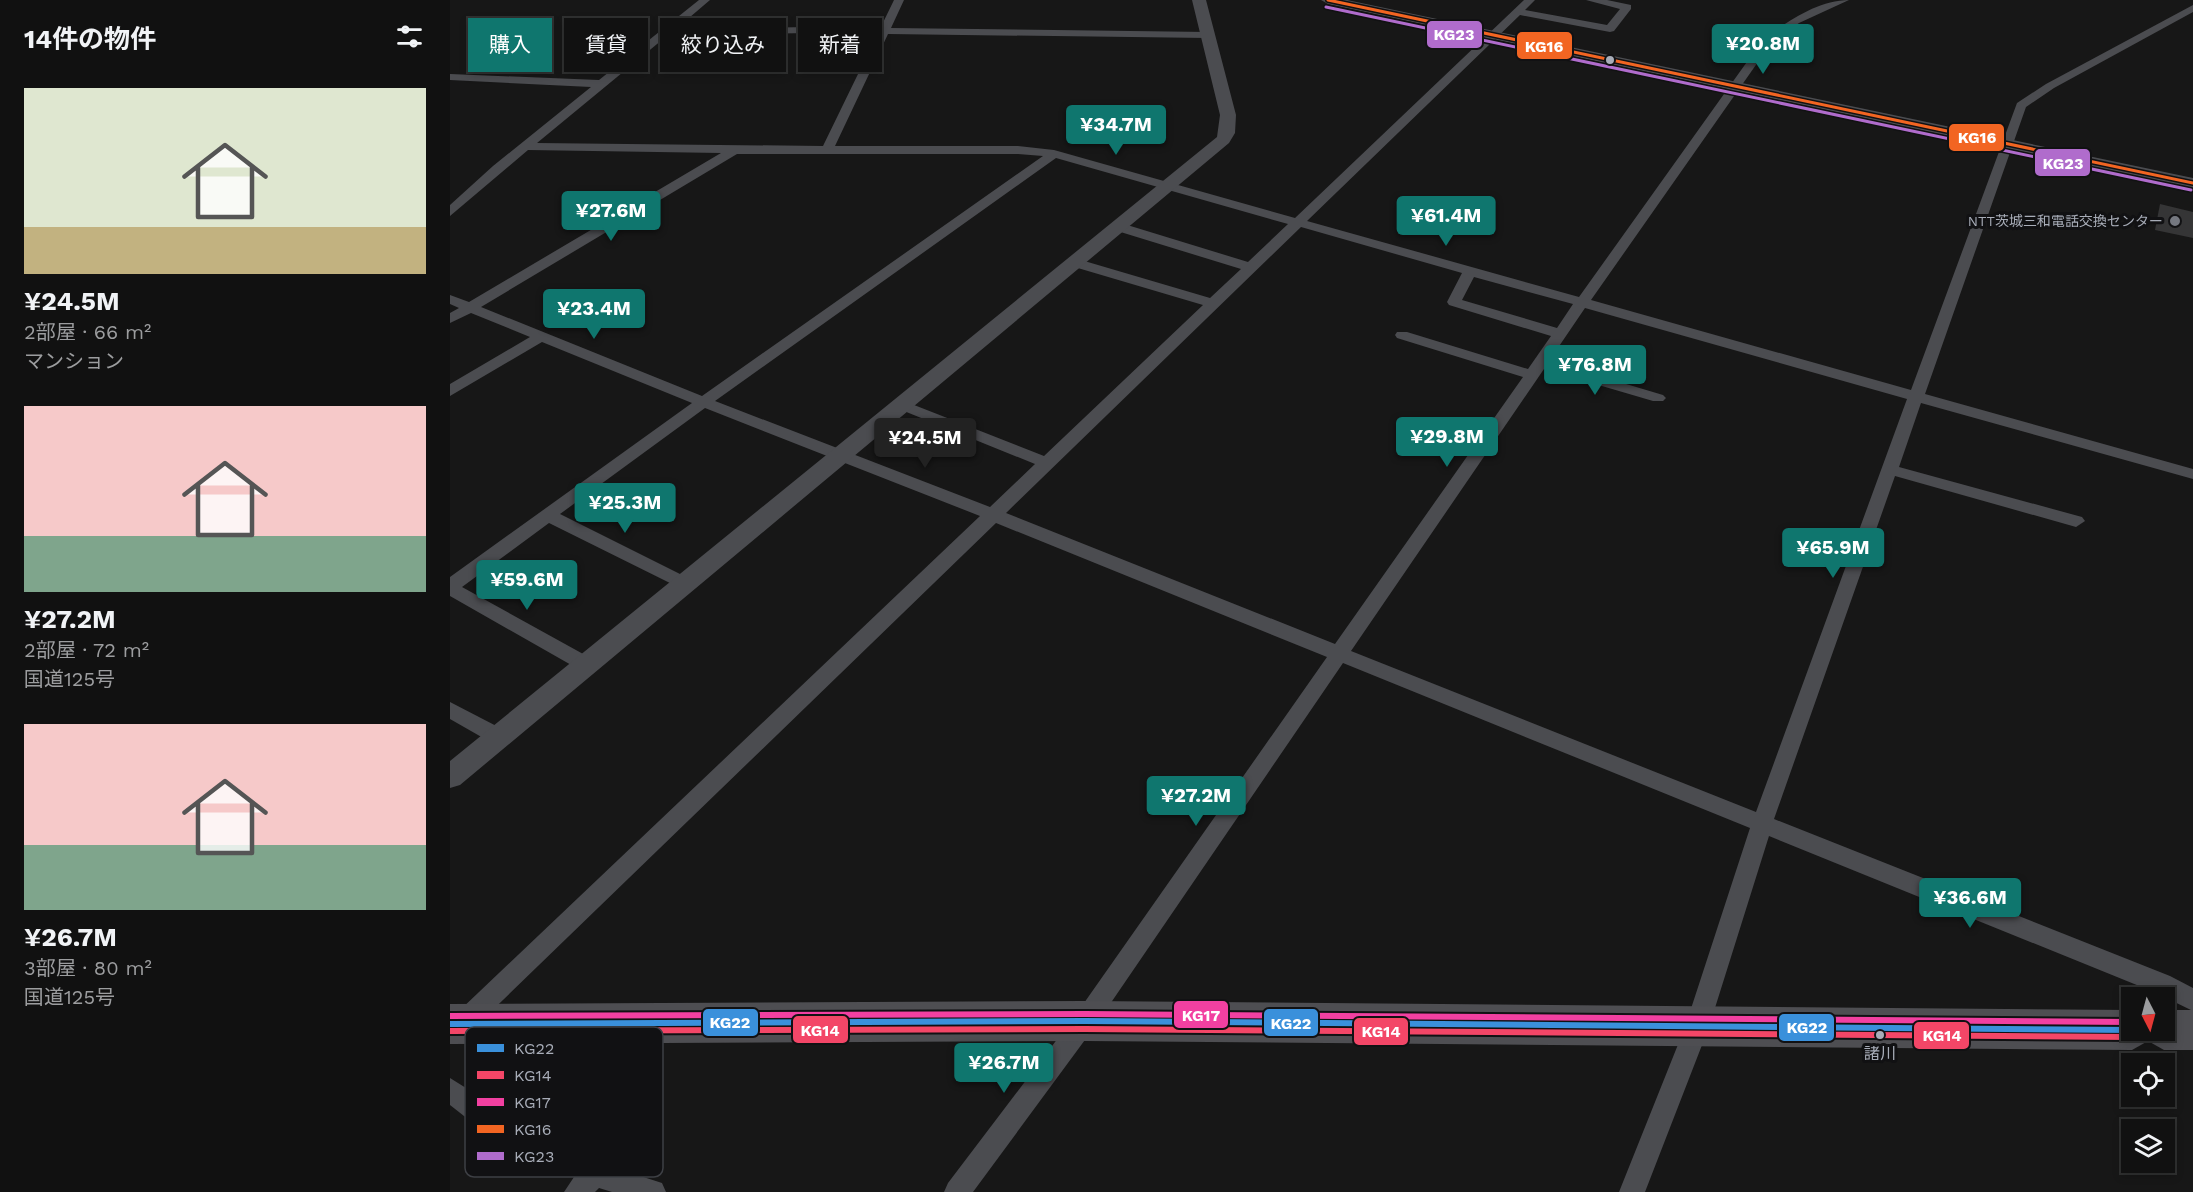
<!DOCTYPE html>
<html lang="ja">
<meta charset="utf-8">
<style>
body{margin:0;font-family:"Work Sans","Noto Sans JP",sans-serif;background:#1a1a1a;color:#f1f3f6;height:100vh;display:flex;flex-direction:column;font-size:22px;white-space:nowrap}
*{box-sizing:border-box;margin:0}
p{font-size:20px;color:#9c9d9f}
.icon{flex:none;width:33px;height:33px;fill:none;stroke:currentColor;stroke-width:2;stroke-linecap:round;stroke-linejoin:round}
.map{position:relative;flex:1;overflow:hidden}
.details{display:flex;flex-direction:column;background:#111;width:450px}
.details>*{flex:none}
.top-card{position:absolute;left:18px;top:18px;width:570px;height:54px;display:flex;gap:12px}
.needle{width:39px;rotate:174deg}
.tools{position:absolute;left:1671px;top:987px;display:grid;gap:12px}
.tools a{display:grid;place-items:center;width:54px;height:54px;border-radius:0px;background:#111;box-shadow:0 3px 9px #0003,0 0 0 2px #303131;font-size:30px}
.price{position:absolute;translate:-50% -51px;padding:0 14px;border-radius:6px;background:#0f766e;color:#fff;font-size:20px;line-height:39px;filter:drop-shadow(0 2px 3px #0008)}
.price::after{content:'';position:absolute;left:50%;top:36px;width:18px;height:14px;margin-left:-9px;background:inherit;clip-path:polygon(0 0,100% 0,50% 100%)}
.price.current{background:#222;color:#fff}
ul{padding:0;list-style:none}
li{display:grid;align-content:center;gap:12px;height:318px;padding:0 24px}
li span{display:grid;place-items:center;height:186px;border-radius:0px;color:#555}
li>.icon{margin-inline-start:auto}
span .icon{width:108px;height:108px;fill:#fffc;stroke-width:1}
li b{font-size:26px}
h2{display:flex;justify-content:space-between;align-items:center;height:72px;padding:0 24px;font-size:26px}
.tag{padding:0 21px;border-radius:0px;background:#111;box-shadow:0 3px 9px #0003,0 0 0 2px #303131;font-size:21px;line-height:54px}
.tag.current{background:#0f766e;color:#fff}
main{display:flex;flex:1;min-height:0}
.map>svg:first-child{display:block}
.building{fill:#353536}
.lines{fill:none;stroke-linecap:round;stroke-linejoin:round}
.minor{fill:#4b4c50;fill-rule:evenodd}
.tertiary{fill:#4b4c50;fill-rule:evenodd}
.trunk{fill:#4e4e52;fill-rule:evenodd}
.bus-1-casing{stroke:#111113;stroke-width:10}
.bus-2-casing{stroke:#111113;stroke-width:10}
.bus-3-casing{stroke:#111113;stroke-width:10}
.bus-4-casing{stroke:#111113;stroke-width:6}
.bus-5-casing{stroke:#111113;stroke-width:6}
.bus-1{stroke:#3a90db;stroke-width:6}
.bus-2{stroke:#f34667;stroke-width:6}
.bus-3{stroke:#f240a1;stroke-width:6}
.bus-4{stroke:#f26522;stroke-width:3}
.bus-5{stroke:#b06ccc;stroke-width:3}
.bus-dot{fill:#a8adb8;stroke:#111113;stroke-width:2}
.poi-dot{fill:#757880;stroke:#111113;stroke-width:2}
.labels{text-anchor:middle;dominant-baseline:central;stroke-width:6;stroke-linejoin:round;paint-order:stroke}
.far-poi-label{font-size:14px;fill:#a8adb8;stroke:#111113;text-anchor:end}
.near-bus-label{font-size:16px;fill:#a8adb8;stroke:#111113}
.key{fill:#111113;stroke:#3e4045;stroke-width:1.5}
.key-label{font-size:16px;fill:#a8adb8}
.line-badge{stroke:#111113;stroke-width:2}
.badge-label{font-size:16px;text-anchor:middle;font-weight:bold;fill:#fff}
</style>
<main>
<section class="details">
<h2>14件の物件<svg class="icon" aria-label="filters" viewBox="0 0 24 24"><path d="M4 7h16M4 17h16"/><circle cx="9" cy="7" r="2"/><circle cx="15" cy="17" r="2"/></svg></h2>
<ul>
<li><span style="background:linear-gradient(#dfe7d0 75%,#c2b280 0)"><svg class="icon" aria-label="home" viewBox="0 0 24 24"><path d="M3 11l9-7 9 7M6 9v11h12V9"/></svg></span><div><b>¥24.5M</b><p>2部屋 · 66 m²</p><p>マンション</p></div></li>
<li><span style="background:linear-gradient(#f6c9c9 70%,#7fa58c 0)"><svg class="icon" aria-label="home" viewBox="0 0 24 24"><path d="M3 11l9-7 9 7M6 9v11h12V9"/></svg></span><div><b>¥27.2M</b><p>2部屋 · 72 m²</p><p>国道125号</p></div></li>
<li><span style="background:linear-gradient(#f6c9c9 65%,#7fa58c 0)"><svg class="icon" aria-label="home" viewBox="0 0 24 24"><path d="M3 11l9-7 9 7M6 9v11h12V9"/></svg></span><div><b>¥26.7M</b><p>3部屋 · 80 m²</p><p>国道125号</p></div></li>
</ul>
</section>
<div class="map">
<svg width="1743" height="1192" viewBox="0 0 1743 1192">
<rect width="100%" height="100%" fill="#171717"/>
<!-- building -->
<polygon class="building" points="1710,204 1743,212 1743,238 1705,230"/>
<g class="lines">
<!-- minor -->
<g class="minor">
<path d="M 249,0 L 260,0 L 226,29 L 361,27 L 366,30 L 361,33 L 218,35 L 87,143 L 373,146 L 444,0 L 454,0 L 441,28 L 758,32 L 763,35 L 758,38 L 438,34 L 385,146 L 568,146 L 604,150 L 845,218 L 1074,0 L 1085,0 L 1075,10 L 1157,25 L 1170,9 L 1136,0 L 1157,0 L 1181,5 L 1181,9 L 1164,31 L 1160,32 L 1070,15 L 857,221 L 1129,297 L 1314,38 C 1339,21 1368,0 1399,0 L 1349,23 L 1322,42 L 1141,300 L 1461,390 L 1567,103 L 1596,84 L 1743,5 L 1743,12 L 1604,88 L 1576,107 L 1475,394 L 1743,469 L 1743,479 L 1471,403 L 1449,467 L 1632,517 L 1635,521 L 1626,527 L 1445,476 L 1324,819 L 1720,976 L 1743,988 L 1743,1011 L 1704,992 L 1319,836 L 1259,1027 L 1195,1192 L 1169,1192 L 1235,1027 L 1300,828 L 893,663 L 643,1029 L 523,1192 L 494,1192 L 498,1183 L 627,1013 L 877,657 L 546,523 L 24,1028 L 16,1031 L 8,1028 L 4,1020 L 8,1012 L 530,516 L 255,408 L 110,514 L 242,580 L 245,584 L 242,588 L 230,588 L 99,523 L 12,587 L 144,660 L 146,665 L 144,670 L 130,670 L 0,596 L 0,577 L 242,403 L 92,342 L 0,396 L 0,384 L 80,337 L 21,313 L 0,323 L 0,313 L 9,308 L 0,304 L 0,295 L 19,302 L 271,153 L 78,150 L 0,216 L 0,205 L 43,166 L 141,87 L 0,80 L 0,74 L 149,80 ZM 287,154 L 568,154 L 593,156 L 252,396 L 31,307 ZM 606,158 L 838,224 L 798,262 L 674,224 L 664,224 L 664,230 L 791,269 L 760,298 L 631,260 L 621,260 L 621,266 L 753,305 L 594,456 L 459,403 L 449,403 L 446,406 L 449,409 L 585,464 L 540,507 L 265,401 ZM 851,227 L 1012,273 L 997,302 L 999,305 L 1101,336 L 1078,369 L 957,332 L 947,332 L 945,335 L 947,338 L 1073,377 L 885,644 L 556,513 ZM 1024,277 L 1123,304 L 1107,328 L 1012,300 ZM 1135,308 L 1457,399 L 1306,812 L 901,651 L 1094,369 L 1203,401 L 1213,401 L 1216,398 L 1213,395 L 1099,361 Z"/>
<polygon points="0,702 56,731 59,737 56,743 49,745 42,743 0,719"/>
<polygon points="0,1078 32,1098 150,1163 212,1183 216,1192 162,1192 149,1188 145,1192 114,1192 124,1177 14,1116 0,1105"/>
</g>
<!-- tertiary -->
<g class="tertiary">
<polygon points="742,0 756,0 786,115 785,133 779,143 10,785 0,788 0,761 767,137 770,115"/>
<polygon points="871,0 897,0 1743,178 1743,188 878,4"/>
</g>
<!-- trunk -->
<polygon class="trunk" points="635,1001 1682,1010 1682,1030 1714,1030 1714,1010 1743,1010 1743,1050 1714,1050 1698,1041 1682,1050 635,1041 0,1044 0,1004"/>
<!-- bus-1 casing -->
<g class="bus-1-casing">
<polyline id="bus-1" points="0,1024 635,1021 1682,1030"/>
</g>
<!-- bus-2 casing -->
<g class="bus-2-casing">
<polyline id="bus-2" points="0,1031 635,1029 1682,1037"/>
</g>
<!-- bus-3 casing -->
<g class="bus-3-casing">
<polyline id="bus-3" points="0,1016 635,1014 1682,1022"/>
</g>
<!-- bus-4 casing -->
<g class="bus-4-casing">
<polyline id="bus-4" points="878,0 1743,183"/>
</g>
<!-- bus-5 casing -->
<g class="bus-5-casing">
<polyline id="bus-5" points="876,7 1741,190"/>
</g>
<!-- bus-1 -->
<use href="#bus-1" class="bus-1"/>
<!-- bus-2 -->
<use href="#bus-2" class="bus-2"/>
<!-- bus-3 -->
<use href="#bus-3" class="bus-3"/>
<!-- bus-4 -->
<use href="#bus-4" class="bus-4"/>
<!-- bus-5 -->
<use href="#bus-5" class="bus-5"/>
</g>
<!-- markers -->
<g class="bus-dot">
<circle cx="1160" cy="60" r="5"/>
<circle cx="1430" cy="1035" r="5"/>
</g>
<circle class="poi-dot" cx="1725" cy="221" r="6"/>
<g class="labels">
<!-- far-poi labels -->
<g class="far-poi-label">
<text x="1713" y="221">NTT茨城三和電話交換センター</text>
</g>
<!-- near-bus labels -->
<g class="near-bus-label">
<text x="1430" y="1053">諸川</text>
</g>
</g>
<!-- legend -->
<rect x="15" y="1027" width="198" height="150" rx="9" class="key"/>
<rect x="27" y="1044" width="27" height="8" fill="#3a90db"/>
<rect x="27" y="1071" width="27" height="8" fill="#f34667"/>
<rect x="27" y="1098" width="27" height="8" fill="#f240a1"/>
<rect x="27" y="1125" width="27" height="8" fill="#f26522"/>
<rect x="27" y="1152" width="27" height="8" fill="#b06ccc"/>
<g class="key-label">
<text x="64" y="1054">KG22</text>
<text x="64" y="1081">KG14</text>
<text x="64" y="1108">KG17</text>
<text x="64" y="1135">KG16</text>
<text x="64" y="1162">KG23</text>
</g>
<g class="line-badge">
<rect x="976" y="20" width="57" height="29" rx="6" fill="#b06ccc"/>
<rect x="1066" y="31" width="57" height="29" rx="6" fill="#f26522"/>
<rect x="1498" y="123" width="57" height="29" rx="6" fill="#f26522"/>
<rect x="1584" y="148" width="57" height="29" rx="6" fill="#b06ccc"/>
<rect x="723" y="1000" width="56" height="29" rx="6" fill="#f240a1"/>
<rect x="252" y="1008" width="57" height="29" rx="6" fill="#3a90db"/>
<rect x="813" y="1008" width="56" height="29" rx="6" fill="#3a90db"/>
<rect x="1328" y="1013" width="57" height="29" rx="6" fill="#3a90db"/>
<rect x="342" y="1015" width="57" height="29" rx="6" fill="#f34667"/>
<rect x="903" y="1017" width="56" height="29" rx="6" fill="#f34667"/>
<rect x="1463" y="1021" width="57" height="29" rx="6" fill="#f34667"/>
</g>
<g class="badge-label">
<text x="1004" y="40">KG23</text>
<text x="1094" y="52">KG16</text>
<text x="1527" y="143">KG16</text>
<text x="1613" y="169">KG23</text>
<text x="751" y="1021">KG17</text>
<text x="280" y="1028">KG22</text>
<text x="841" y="1029">KG22</text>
<text x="1357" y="1033">KG22</text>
<text x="370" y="1036">KG14</text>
<text x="931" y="1037">KG14</text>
<text x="1492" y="1041">KG14</text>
</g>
</svg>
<div class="tools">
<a><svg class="needle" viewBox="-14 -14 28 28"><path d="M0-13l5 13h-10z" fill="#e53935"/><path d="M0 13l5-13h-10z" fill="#9c9d9f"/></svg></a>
<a><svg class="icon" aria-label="locate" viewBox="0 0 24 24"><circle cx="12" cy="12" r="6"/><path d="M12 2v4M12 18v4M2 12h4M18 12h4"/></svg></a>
<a><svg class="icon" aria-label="layers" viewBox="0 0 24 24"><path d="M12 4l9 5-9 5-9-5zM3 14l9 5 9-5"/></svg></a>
</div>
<b class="price" style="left:1313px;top:75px">¥20.8M</b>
<b class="price" style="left:666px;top:156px">¥34.7M</b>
<b class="price" style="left:161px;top:242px">¥27.6M</b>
<b class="price" style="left:996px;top:247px">¥61.4M</b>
<b class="price" style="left:144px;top:340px">¥23.4M</b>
<b class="price" style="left:1145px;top:396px">¥76.8M</b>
<b class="price" style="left:997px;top:468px">¥29.8M</b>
<b class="price current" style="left:475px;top:469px">¥24.5M</b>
<b class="price" style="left:175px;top:534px">¥25.3M</b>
<b class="price" style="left:1383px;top:579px">¥65.9M</b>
<b class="price" style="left:77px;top:611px">¥59.6M</b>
<b class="price" style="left:746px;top:827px">¥27.2M</b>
<b class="price" style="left:1520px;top:929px">¥36.6M</b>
<b class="price" style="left:554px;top:1094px">¥26.7M</b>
<div class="top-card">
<a class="tag current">購入</a>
<a class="tag">賃貸</a>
<a class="tag">絞り込み</a>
<a class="tag">新着</a>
</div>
</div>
</main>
